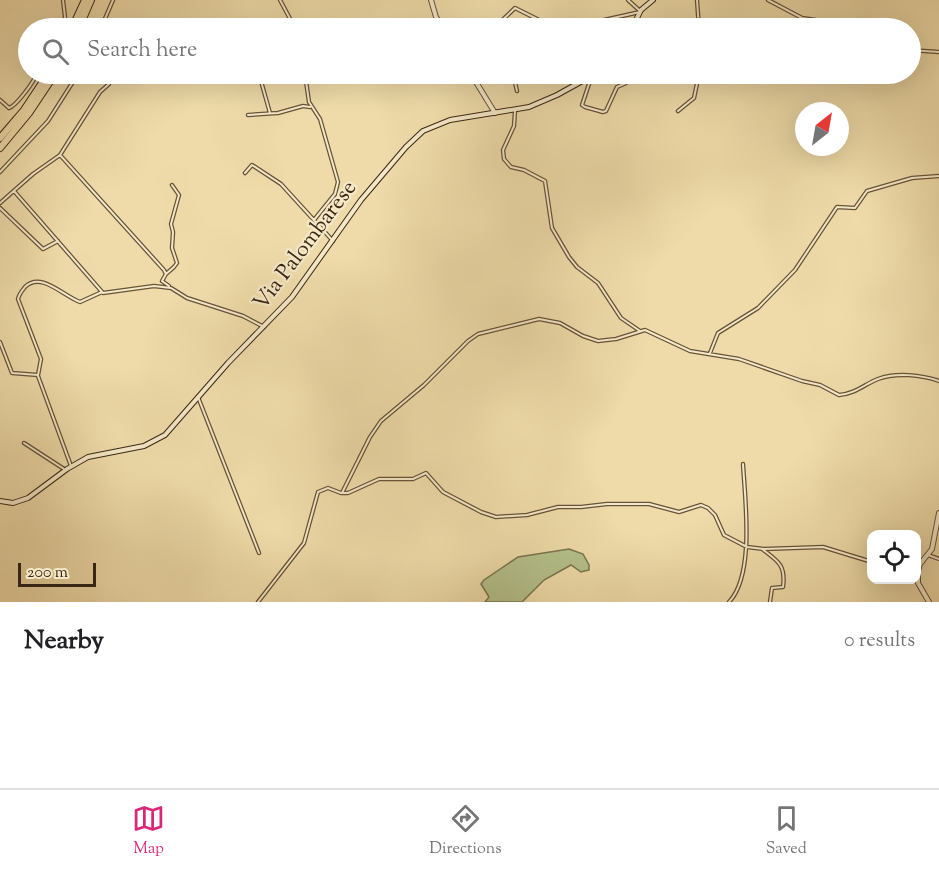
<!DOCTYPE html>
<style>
body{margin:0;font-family:"Sorts Mill Goudy",serif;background:#f6f6f6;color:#202124}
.controls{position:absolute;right:18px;bottom:18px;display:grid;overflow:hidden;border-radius:12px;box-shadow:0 6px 24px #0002}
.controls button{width:54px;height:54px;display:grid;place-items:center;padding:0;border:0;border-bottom:2px solid #e0e0e0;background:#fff;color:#202124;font:30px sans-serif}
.compass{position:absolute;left:795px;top:102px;width:54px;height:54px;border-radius:50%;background:#fff;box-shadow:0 6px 24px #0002;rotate:31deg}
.scale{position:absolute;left:18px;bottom:15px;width:78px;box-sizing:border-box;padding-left:6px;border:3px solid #3a2614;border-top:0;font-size:16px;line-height:21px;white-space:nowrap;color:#3a2614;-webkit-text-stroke:4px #f4e8c7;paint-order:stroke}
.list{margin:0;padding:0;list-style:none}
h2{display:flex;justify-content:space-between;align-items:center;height:78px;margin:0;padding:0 24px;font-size:26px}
h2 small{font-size:20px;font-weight:400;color:#757577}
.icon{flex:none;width:33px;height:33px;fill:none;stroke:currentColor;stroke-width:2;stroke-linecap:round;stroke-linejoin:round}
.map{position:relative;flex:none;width:939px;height:602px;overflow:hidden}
.search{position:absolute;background:#fff;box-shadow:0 6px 24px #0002;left:18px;right:18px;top:18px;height:66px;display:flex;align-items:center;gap:15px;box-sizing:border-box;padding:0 21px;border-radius:33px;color:#757577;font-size:22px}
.sheet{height:186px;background:#fff}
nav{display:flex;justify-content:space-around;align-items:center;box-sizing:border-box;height:84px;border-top:2px solid #e0e0e0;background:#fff;font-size:16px;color:#757577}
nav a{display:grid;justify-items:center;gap:3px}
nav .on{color:#db2777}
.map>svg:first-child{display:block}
.green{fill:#b4c18c;stroke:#777450;stroke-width:1.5}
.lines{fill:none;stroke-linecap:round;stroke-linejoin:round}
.minor-casing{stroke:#675339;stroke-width:4.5}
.tertiary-casing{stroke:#675339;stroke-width:6}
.secondary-casing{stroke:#3a2614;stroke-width:6}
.motorway-casing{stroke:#3a2614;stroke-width:8}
.minor{stroke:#f4e8c7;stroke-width:2}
.tertiary{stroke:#f4e8c7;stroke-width:4}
.secondary{stroke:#f4e8c7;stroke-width:4}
.motorway{stroke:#eedba9;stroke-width:6}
.labels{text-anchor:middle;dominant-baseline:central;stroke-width:4.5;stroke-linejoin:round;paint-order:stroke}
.street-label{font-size:22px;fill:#3a2614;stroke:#f4e8c7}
</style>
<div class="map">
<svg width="939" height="602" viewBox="0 0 939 602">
<rect width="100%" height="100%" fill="#eedba9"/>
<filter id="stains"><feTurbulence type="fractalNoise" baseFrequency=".00333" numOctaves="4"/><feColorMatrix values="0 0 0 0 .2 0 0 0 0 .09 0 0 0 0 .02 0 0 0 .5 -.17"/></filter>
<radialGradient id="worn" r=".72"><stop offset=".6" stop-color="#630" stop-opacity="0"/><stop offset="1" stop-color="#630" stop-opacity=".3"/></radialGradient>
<path class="green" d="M569 549 583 554 589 565V570L581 572 571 565 544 580 522 602H485L489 597 481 584 484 580 518 557Z"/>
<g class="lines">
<defs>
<path id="minor" d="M63 0 65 17 63 28
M280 0 295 28
M628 0 639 10
M697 0 699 28
M768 0 802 18 829 22 843 28
M101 28 113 0
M494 28 515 8 541 21 551 24 604 20 640 12
M910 50 939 52
M259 74 270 113
M305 74 309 102 320 119 338 182 335 194 314 220
M513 74 517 91
M592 75 582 105 585 107 603 112 606 111 617 87 626 83
M0 100 9 108C16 106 35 81 36 74
M515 111 514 126 503 150 504 159 511 167 524 170 545 181 552 228 569 257 577 267 598 283 621 318 640 331
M678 111 694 98 699 74
M248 115 278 113 303 106 310 107
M60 155 164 270 166 274 162 281 169 286
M0 172 48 121 78 74
M245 173 252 165 281 184 333 241
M14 191 103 293 154 286 171 288 187 298 243 316 264 327
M0 203 33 174 60 155 100 92 109 84
M0 208 43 249 58 241
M166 274 174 267 177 263 172 248 173 232 171 224 179 195 172 185
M0 342 12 373 38 375 41 359 18 299C19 294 21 292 25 287 41 271 63 296 80 302L102 292
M710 353 718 333 758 308 795 270 837 207 855 208 867 191 912 178 939 176
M38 376 71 466
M198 397 259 553
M24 443 64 469
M342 493 370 437 381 421 424 385 468 341 478 334 539 319 560 323 583 336 598 341 616 339 645 330 690 351 739 359 802 381 820 385 839 395C855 394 865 384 878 379 896 372 922 375 939 381
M762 549C778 561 786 565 783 587L772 588 770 602
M928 555 939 559
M258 602 304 543 318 492 328 488 341 493H348L379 479H413L426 473 443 492 481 512 496 517 527 515 558 507H581L607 504H649L679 512 701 505 708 508 715 515 724 535 747 547 764 549 823 547 872 562
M729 602C755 575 745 499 743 464"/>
<path id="tertiary" d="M431 0 436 17 443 28
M471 74 495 113
M929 602 918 583V571L920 564 932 549 939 513"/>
<path id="secondary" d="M632 28 641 10 653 0
M0 501 13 503 28 498 67 469 88 457 144 446 165 435 228 363 292 297 361 200 406 147 423 131 450 120 529 107 557 95 595 74"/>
<path id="motorway" d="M72 28 85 0
M79 28 91 0
M0 138 24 110 48 74
M0 148 29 113 55 74"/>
</defs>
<use href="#minor" class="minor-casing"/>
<use href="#tertiary" class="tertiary-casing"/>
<use href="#secondary" class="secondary-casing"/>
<use href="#motorway" class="motorway-casing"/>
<use href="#minor" class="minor"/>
<use href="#tertiary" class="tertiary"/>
<use href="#secondary" class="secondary"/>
<use href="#motorway" class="motorway"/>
</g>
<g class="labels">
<g class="street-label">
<text transform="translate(306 246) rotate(-53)">Via Palombarese</text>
</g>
</g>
<rect width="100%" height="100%" filter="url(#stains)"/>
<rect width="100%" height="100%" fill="url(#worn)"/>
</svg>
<div class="controls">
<button><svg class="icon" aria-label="locate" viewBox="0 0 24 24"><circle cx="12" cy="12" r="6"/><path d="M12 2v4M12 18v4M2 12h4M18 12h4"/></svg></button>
</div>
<svg class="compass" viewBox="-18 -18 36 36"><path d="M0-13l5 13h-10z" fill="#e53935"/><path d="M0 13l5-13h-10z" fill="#757577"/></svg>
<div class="scale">200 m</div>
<div class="search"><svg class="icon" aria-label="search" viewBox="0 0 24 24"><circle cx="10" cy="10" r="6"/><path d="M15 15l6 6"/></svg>Search here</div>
</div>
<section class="sheet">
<h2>Nearby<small>0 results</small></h2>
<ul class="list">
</ul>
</section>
<nav>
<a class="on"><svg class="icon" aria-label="map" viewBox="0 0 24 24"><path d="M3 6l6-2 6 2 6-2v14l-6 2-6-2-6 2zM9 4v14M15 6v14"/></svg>Map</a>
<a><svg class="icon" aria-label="directions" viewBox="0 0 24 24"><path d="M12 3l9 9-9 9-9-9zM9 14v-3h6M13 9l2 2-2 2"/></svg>Directions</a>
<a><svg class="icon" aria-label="saved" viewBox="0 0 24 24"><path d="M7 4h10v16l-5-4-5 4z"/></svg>Saved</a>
</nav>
